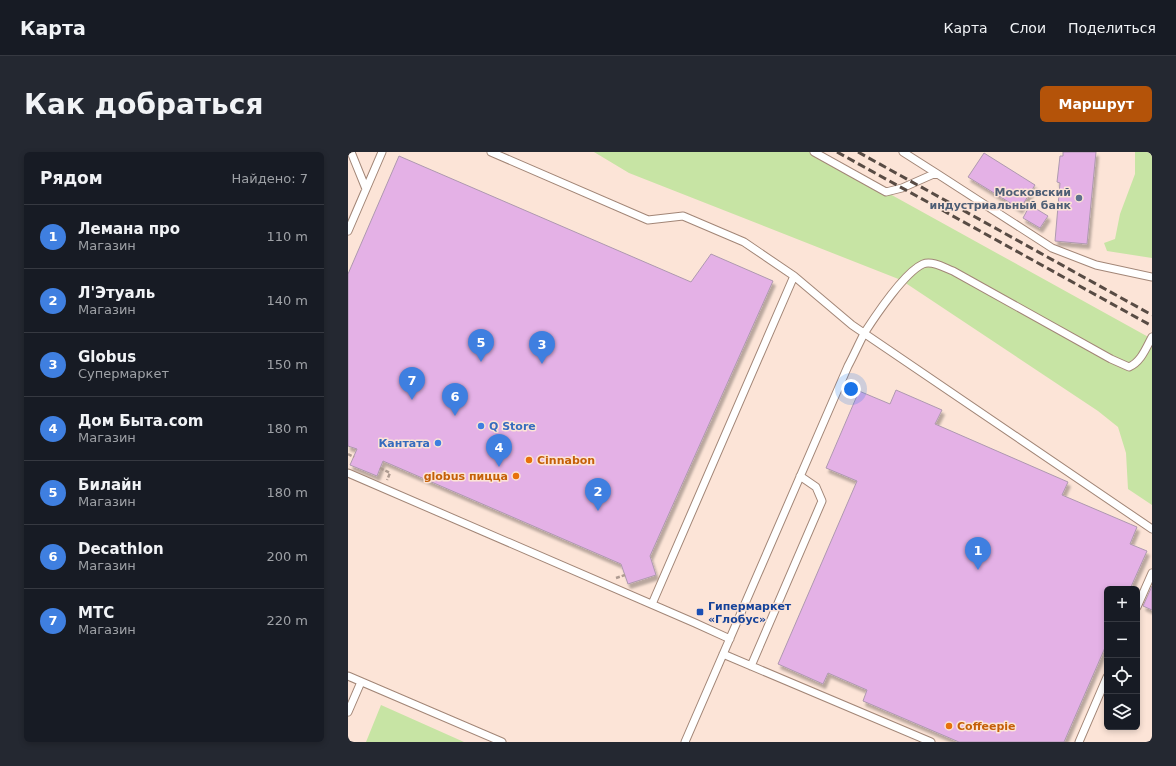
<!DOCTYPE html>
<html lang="ru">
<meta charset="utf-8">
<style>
body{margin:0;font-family:"DejaVu Sans",sans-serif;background:#242831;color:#f1f3f6}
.controls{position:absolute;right:12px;bottom:12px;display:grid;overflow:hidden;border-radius:6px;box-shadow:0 2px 6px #0003}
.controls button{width:36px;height:36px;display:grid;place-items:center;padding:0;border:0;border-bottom:1px solid #363941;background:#171b24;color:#f1f3f6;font:20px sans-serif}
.you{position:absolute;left:503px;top:237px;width:14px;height:14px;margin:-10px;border:3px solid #fff;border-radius:50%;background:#1a73e8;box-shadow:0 0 0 6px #1a73e833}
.badge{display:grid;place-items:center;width:26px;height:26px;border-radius:50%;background:#b45309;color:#fff;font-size:13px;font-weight:700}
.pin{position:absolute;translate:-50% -33px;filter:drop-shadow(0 1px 2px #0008)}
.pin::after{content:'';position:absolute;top:21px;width:14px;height:12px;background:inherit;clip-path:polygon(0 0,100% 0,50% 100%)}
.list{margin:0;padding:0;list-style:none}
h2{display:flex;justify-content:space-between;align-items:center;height:52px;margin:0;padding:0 16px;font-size:17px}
h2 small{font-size:13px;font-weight:400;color:#9ea1a6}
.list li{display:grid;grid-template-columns:26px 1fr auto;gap:12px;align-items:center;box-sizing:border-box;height:64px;padding:0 16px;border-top:1px solid #363941}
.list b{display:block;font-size:15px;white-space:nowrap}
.list p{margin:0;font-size:13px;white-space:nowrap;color:#9ea1a6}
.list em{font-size:13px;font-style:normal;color:#9ea1a6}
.icon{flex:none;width:22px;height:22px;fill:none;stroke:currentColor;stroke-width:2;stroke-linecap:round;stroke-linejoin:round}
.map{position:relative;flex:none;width:804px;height:590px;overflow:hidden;border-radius:6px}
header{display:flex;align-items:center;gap:24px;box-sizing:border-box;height:56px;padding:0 20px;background:#171b24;border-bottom:1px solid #363941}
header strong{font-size:19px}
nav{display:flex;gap:22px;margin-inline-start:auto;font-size:14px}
.intro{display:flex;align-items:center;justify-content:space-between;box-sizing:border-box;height:96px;padding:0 24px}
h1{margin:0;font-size:28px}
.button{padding:10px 18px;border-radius:6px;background:#b45309;color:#fff;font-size:14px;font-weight:700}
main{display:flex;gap:24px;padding:0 24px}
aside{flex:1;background:#171b24;border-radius:6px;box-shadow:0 2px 6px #0003}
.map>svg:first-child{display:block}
.green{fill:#c7e4a4}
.building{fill:#e4b1e6;stroke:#ae99af;filter:url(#shadow)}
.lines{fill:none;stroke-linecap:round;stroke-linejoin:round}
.lane-casing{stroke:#a28677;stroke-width:9}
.path{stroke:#ae9b91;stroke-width:2.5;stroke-dasharray:4 2;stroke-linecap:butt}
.lane{stroke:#fff;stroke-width:7}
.rail{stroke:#584b44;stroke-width:3;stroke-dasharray:8 4;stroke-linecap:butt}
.service-dot{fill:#5c6f8a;stroke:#fce4d7;stroke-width:1.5}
.shop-dot{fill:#3f7fe0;stroke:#fce4d7;stroke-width:1.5}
.food-dot{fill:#e8710a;stroke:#fce4d7;stroke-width:1.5}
.transit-dot{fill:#1a4fb4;stroke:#fce4d7;stroke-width:1.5}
.labels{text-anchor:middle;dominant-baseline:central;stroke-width:3;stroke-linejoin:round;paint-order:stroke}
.service-label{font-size:11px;font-weight:bold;fill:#4e5e75;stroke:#fce4d7;text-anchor:end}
.shop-label{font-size:11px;font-weight:bold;fill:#366cbe;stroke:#fce4d7;text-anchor:start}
.food-label{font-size:11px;font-weight:bold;fill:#c56008;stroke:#fce4d7;text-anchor:start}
.transit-label{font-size:11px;font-weight:bold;fill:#164399;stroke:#fce4d7;text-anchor:start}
</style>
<header>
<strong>Карта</strong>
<nav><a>Карта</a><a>Слои</a><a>Поделиться</a></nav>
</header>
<div class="intro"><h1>Как добраться</h1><a class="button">Маршрут</a></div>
<main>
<aside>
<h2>Рядом<small>Найдено: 7</small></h2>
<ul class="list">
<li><span class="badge" style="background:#3f7fe0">1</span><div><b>Лемана про</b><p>Магазин</p></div><em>110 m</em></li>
<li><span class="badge" style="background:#3f7fe0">2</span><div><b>Л'Этуаль</b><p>Магазин</p></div><em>140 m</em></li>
<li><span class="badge" style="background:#3f7fe0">3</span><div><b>Globus</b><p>Супермаркет</p></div><em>150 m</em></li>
<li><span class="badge" style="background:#3f7fe0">4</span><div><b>Дом Быта.com</b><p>Магазин</p></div><em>180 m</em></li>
<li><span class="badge" style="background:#3f7fe0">5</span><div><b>Билайн</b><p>Магазин</p></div><em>180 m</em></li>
<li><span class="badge" style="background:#3f7fe0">6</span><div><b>Deсathlon</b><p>Магазин</p></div><em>200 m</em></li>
<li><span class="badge" style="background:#3f7fe0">7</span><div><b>МТС</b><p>Магазин</p></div><em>220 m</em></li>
</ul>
</aside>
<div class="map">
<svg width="804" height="590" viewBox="0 0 804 590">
<defs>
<filter id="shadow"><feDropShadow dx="2.5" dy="4.5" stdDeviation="1" flood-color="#0004"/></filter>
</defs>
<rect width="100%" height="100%" fill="#fce4d7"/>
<path class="green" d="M246 0H466L804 187V353L780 337 778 301 770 275 750 259 553 128 281 21Z
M787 0H804V106L759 99 756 91 767 87 772 62 787 22Z
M33 553 116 590H18Z"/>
<path class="building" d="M715 0H748L739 92 707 89 712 31 709 30 712 4H715Z
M636 1 687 33 672 57 620 25Z
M51 4 343 130 363 102 425 129 302 404 308 423 280 432 273 412 35 309 29 324 2 313 9 297 0 294V122Z
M682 53 700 64 692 76 675 66Z
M548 238 594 258 587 272 720 330 714 343 789 375 782 392 799 399 782 437H759V491L716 590H611L515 549 519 538 480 521 475 532 430 512 509 329 478 316 511 239 542 252Z
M804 434V458L795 454Z"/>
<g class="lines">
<defs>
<path id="lane" d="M3 0 18 37
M143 0 300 68 335 64 396 90 446 124 504 173 804 377
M466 0 538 40 554 36 588 21 704 96 748 113 804 125
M555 0 588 21
M0 79 34 0
M0 321 347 471 382 487
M304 452 446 124
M789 455 804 421
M375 502 583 590
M403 514 474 349 468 335 452 324
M0 524 154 590
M0 560 13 530
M337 590 500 214C506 203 511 191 517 180 528 163 557 120 575 112 584 108 597 116 605 119L763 207 781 215C793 210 798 196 804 185
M731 590 759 525"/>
</defs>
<use href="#lane" class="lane-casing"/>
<path class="path" d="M0 302 6 305
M32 316 42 321 39 328
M268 426 277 423"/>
<use href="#lane" class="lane"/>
<path class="rail" d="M489 0 804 174
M510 0 804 163"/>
</g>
<circle class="service-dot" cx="731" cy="46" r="4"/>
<g class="shop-dot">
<circle cx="133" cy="274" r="4"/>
<circle cx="90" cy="291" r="4"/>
</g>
<g class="food-dot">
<circle cx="181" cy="308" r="4"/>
<circle cx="168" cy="324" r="4"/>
<circle cx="601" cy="574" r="4"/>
</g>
<rect class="transit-dot" x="348" y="456" width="8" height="8" rx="2"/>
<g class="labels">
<g class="service-label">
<text x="723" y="40">Московский<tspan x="723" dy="13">индустриальный банк</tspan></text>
</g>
<g class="shop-label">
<text x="141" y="274">Q Store</text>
<text x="82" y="291" text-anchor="end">Кантата</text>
</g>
<g class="food-label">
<text x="189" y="308">Cinnabon</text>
<text x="160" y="324" text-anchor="end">globus пицца</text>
<text x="609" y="574">Coffeepie</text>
</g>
<g class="transit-label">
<text x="360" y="454">Гипермаркет<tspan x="360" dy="13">«Глобус»</tspan></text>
</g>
</g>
</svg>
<div class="controls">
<button>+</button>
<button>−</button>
<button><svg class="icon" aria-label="locate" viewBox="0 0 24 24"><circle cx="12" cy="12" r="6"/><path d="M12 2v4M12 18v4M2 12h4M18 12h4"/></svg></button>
<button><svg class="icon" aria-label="layers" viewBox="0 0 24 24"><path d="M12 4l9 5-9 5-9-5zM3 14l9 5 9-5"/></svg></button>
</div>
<div class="you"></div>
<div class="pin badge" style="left:630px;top:418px;background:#3f7fe0">1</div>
<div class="pin badge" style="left:250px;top:359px;background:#3f7fe0">2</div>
<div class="pin badge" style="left:194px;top:212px;background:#3f7fe0">3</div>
<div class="pin badge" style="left:151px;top:315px;background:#3f7fe0">4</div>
<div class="pin badge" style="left:133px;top:210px;background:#3f7fe0">5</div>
<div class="pin badge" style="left:107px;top:264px;background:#3f7fe0">6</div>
<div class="pin badge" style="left:64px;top:248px;background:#3f7fe0">7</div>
</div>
</main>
